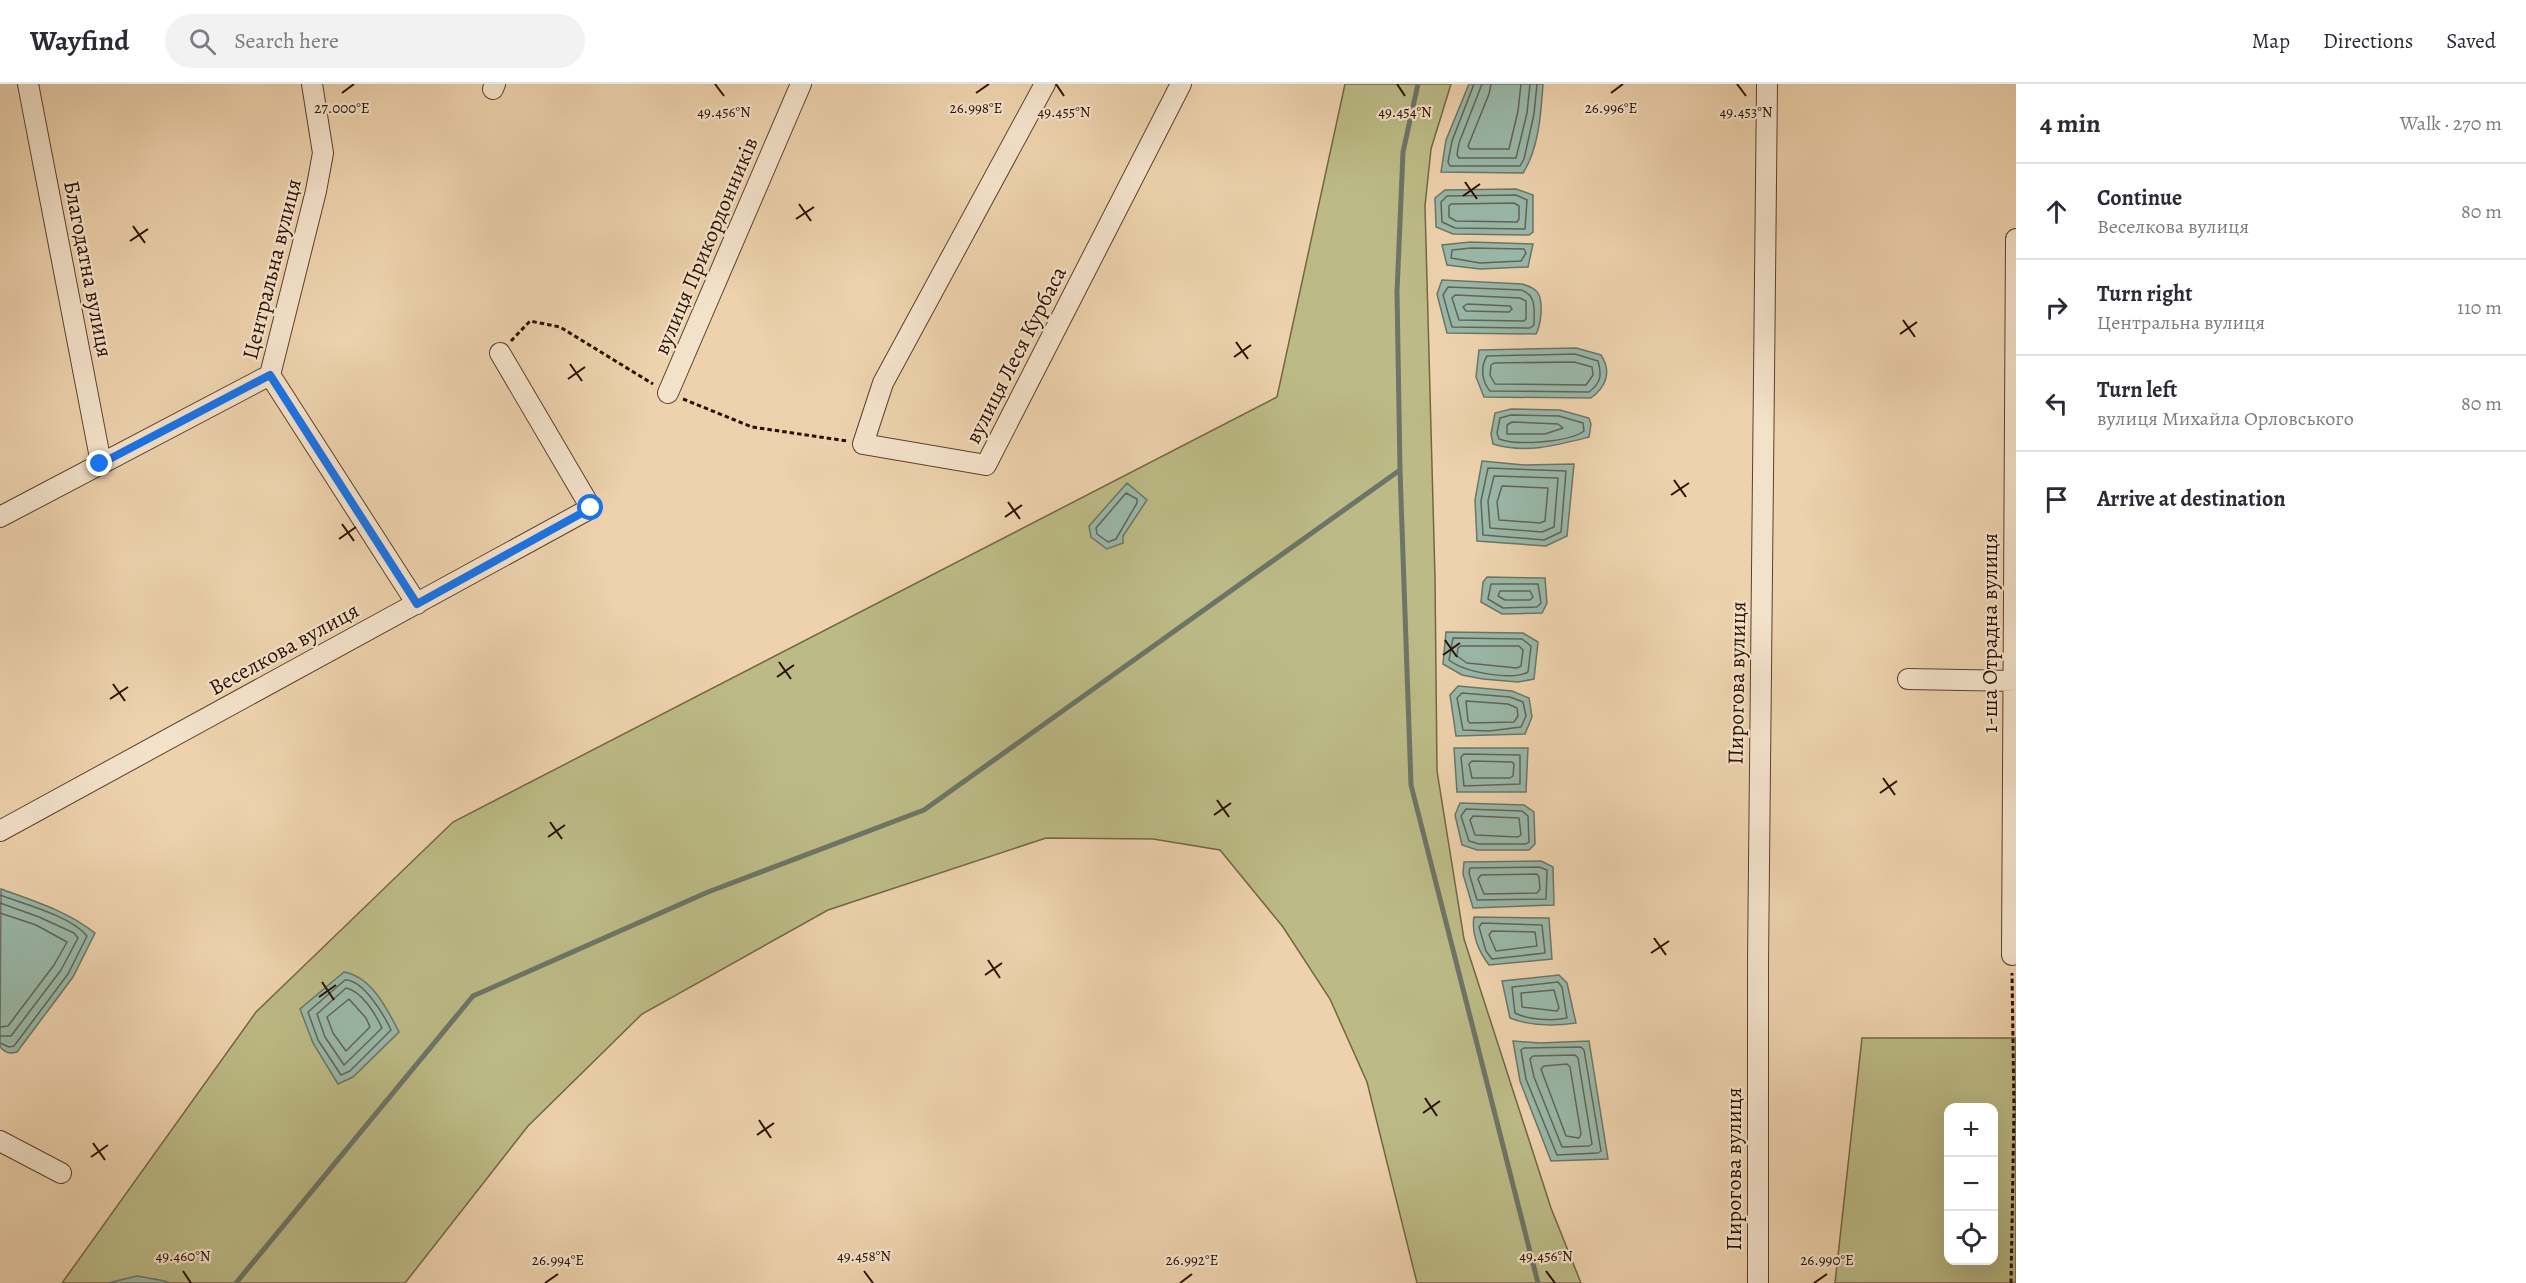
<!DOCTYPE html>
<meta charset="utf-8">
<style>
body{margin:0;font-family:Alegreya,serif;background:#f2f2f3;color:#2b2b33}
.controls{position:absolute;right:18px;bottom:18px;display:grid;overflow:hidden;border-radius:12px;box-shadow:0 6px 24px #0002}
.controls button{width:54px;height:54px;display:grid;place-items:center;padding:0;border:0;border-bottom:2px solid #e1e1e2;background:#fff;color:#2b2b33;font:30px sans-serif}
.stop{position:absolute;width:18px;height:18px;margin:-14px;border:4px solid #1a73e8;border-radius:50%;background:#fff}
.stop.end{background:#1a73e8;border-color:#fff;box-shadow:0 2px 6px #0008}
.list{margin:0;padding:0;list-style:none}
h2{display:flex;justify-content:space-between;align-items:center;height:78px;margin:0;padding:0 24px;font-size:26px}
h2 small{font-size:20px;font-weight:400;color:#7c7c81}
.list li{display:grid;grid-template-columns:39px 1fr auto;gap:18px;align-items:center;box-sizing:border-box;height:96px;padding:0 24px;border-top:2px solid #e1e1e2}
.list b{display:block;font-size:22px;white-space:nowrap}
.list p{margin:0;font-size:20px;white-space:nowrap;color:#7c7c81}
.list em{font-size:20px;font-style:normal;color:#7c7c81}
.icon{flex:none;width:33px;height:33px;fill:none;stroke:currentColor;stroke-width:2;stroke-linecap:round;stroke-linejoin:round}
.map{position:relative;flex:none;width:2016px;height:1199px;overflow:hidden}
header{display:flex;align-items:center;gap:36px;box-sizing:border-box;height:84px;padding:0 30px;background:#fff;border-bottom:2px solid #e1e1e2}
header strong{font-size:28px}
nav{display:flex;gap:33px;margin-inline-start:auto;font-size:21px}
.search{width:420px;height:54px;background:#f2f2f3;display:flex;align-items:center;gap:15px;box-sizing:border-box;padding:0 21px;border-radius:33px;color:#7c7c81;font-size:22px}
main{display:flex}
aside{flex:1;background:#fff}
.map>svg:first-child{display:block}
.grass{fill:#bcbb87;stroke:#746644;stroke-width:1.5;fill-rule:evenodd}
.water{fill:#99b8a9;stroke:#6d7566;stroke-width:1.5}
.lines{fill:none;stroke-linecap:round;stroke-linejoin:round}
.shore{stroke:#626455;stroke-width:1.5}
.stream{stroke:#6d7566;stroke-width:5}
.street-casing{stroke:#5c412c;stroke-width:22}
.path{stroke:#2b1101;stroke-width:3;stroke-dasharray:4.5 3;stroke-linecap:butt}
.street{stroke:#f3e2ca;stroke-width:20}
.route{stroke:#1a73e8;stroke-width:8}
.ticks{fill:none;stroke:#2b1101;stroke-width:2}
.labels{text-anchor:middle;dominant-baseline:central;stroke-width:4.5;stroke-linejoin:round;paint-order:stroke}
.street-label{font-size:22px;fill:#2b1101;stroke:#f3e2ca}
.ticks-label{font-size:15px;text-anchor:middle;fill:#2b1101;stroke:#f3e2ca;stroke-width:4.5;stroke-linejoin:round;paint-order:stroke}
</style>
<header>
<strong>Wayfind</strong>
<div class="search"><svg class="icon" aria-label="search" viewBox="0 0 24 24"><circle cx="10" cy="10" r="6"/><path d="M15 15l6 6"/></svg>Search here</div>
<nav><a>Map</a><a>Directions</a><a>Saved</a></nav>
</header>
<main>
<div class="map">
<svg width="2016" height="1199" viewBox="0 0 2016 1199">
<rect width="100%" height="100%" fill="#edd2ad"/>
<filter id="stains"><feTurbulence type="fractalNoise" baseFrequency=".00333" numOctaves="4"/><feColorMatrix values="0 0 0 0 .2 0 0 0 0 .09 0 0 0 0 .02 0 0 0 .5 -.17"/></filter>
<radialGradient id="worn" r=".72"><stop offset=".6" stop-color="#630" stop-opacity="0"/><stop offset="1" stop-color="#630" stop-opacity=".3"/></radialGradient>
<path class="grass" d="M1345 0H1451L1431 65 1425 122 1435 494 1437 687 1464 855 1551 1124 1581 1199H1417L1367 998 1330 915 1283 843 1220 766 1153 755 1046 754 828 826 642 930 528 1042 405 1199H62L256 928 453 738 1277 313Z
M1862 954H2016V1199H1835ZM1948 1024H1994V1176H1948Z"/>
<path class="water" d="M1469 0H1543C1541 29 1539 64 1523 89L1441 88 1446 56Z
M1516 105 1533 111V148L1529 151 1453 150 1436 143 1435 114 1445 106Z
M1470 158 1533 160 1528 183 1480 185 1447 181 1442 161Z
M1442 196 1522 200C1528 202 1536 204 1539 211 1543 221 1541 241 1536 250L1447 249 1437 210Z
M1576 264 1601 271C1612 288 1606 303 1591 314L1484 313 1476 293 1479 266Z
M1511 325 1560 326 1589 334 1591 340 1589 353C1558 361 1525 370 1493 360L1491 350 1495 329Z
M1482 377 1524 381 1574 380 1567 452 1546 462 1477 457 1475 416Z
M1127 399 1147 416 1123 452V459L1107 465 1091 453 1089 442Z
M1487 493 1545 494 1547 519 1542 529 1502 530 1481 518 1483 498Z
M1446 548 1523 549 1538 558 1534 595 1518 598 1483 595 1462 591 1443 580Z
M1458 602 1512 607 1529 614 1532 633 1525 650 1456 652 1450 611Z
M1454 664H1528L1526 708H1457Z
M1460 719 1524 721 1534 728 1535 760 1529 766H1477L1462 761 1455 731Z
M1541 777 1553 783 1554 821 1473 824 1463 790 1464 778Z
M1 805C34 817 67 827 95 849L73 893 17 968C9 970 6 969 0 963Z
M1474 833 1549 834 1552 875 1489 881C1479 868 1471 850 1474 833Z
M344 888C372 893 387 925 399 948L353 993 338 1000 313 959 300 925Z
M1559 891 1567 899 1576 939C1555 942 1530 942 1510 934L1502 897Z
M1513 957 1540 959 1589 957 1608 1075 1551 1077 1520 997Z
M137 1192 165 1197 169 1199H108Z"/>
<g class="lines">
<path class="shore" d="M1474 0 1452 57 1448 78 1450 82H1520L1524 75 1534 30 1537 0
M1482 0 1459 59 1457 71 1459 74H1516L1527 29 1530 0
M1491 0 1489 10 1468 62 1470 65H1509L1518 27 1521 0
M1516 111 1527 116 1525 145 1455 144 1442 138 1441 118 1447 112Z
M1514 119 1519 122V135L1517 138 1456 137 1449 133V122L1451 120Z
M1471 164 1524 165 1526 169 1521 177 1480 179 1451 174 1452 166Z
M1448 203 1521 206C1537 211 1534 226 1534 241L1530 244 1452 243 1443 211Z
M1455 211 1520 214 1526 217V235L1524 237 1459 236 1452 214Z
M1467 220 1510 222 1512 225 1509 228 1466 227 1463 223Z
M1575 270 1598 277C1602 291 1601 299 1589 308L1490 307C1482 298 1480 283 1487 272Z
M1574 278 1592 283 1593 291 1586 301 1495 300 1490 291 1491 281 1494 279Z
M1511 331 1559 332 1583 339 1584 347C1569 358 1517 362 1499 355L1497 349 1500 334Z
M1512 338 1558 340 1563 344 1545 350H1507V341Z
M1488 384 1566 387 1561 448 1544 456 1483 451 1481 417Z
M1494 392 1558 394 1554 443 1542 448 1490 444 1488 417Z
M1502 402 1548 404 1545 437 1540 439 1499 436 1497 418Z
M1126 409 1137 415V419L1116 455 1108 458 1097 450 1096 444Z
M1491 500H1538L1541 519 1537 523 1503 524 1488 515Z
M1500 507H1530L1533 513 1530 516H1505L1498 512Z
M1453 554 1522 555 1531 562 1528 588C1511 597 1464 588 1449 576Z
M1461 562H1519L1523 566 1521 582 1517 584 1467 579 1457 572 1458 564Z
M1462 609 1510 613 1523 618 1526 632 1521 643 1489 647 1463 646 1457 614Z
M1466 617 1508 620 1517 624 1518 632 1514 638 1470 639 1468 637Z
M1464 670 1520 671V700L1464 702 1461 673Z
M1472 677 1512 678 1514 680 1513 692 1510 694H1472L1469 680Z
M1466 725 1522 727 1528 732 1529 758 1526 760H1479L1469 757 1461 732Z
M1473 732 1519 734 1521 751 1518 753 1475 751 1470 736Z
M1539 783 1547 786 1546 815 1477 816 1469 789 1470 784Z
M1537 790 1539 793 1540 805 1537 809 1484 810 1478 795 1481 791Z
M0 811C24 820 71 832 87 852L68 890 14 962 9 963 0 959
M0 819 39 833 74 849 78 854 61 886 11 952H0
M0 829 36 841 67 858 54 881 8 942 0 943
M1482 839 1542 841 1545 869 1492 875 1486 867 1479 843Z
M1492 847 1535 848 1537 862 1496 867 1489 851Z
M345 896C363 895 384 931 391 946L350 987 341 991 318 956 308 928Z
M1558 898 1562 903 1567 934C1553 937 1528 936 1515 929L1512 903Z
M346 904C362 907 376 931 382 944L344 981 325 953 317 930Z
M1554 906 1559 924 1557 927 1522 923 1521 909Z
M349 915 366 934 370 943 346 967 333 949 327 933Z
M1581 963 1584 966 1601 1067 1598 1069 1557 1071 1526 995 1521 966 1524 964Z
M1575 971 1578 974 1592 1060 1589 1062 1562 1063 1534 993 1530 975 1533 972Z
M1567 980 1570 983 1581 1050 1579 1054 1566 1052 1541 985 1544 982Z"/>
<path class="stream" d="M1418 0 1403 68 1397 208 1400 386 1411 701 1538 1199
M236 1199 473 912 708 808 924 726 1400 386"/>
<defs>
<path id="street" d="M28 0 101 379
M312 0 323 69 316 107 270 291 417 520
M1045 0 883 299 863 360 986 381 1181 0
M493 5 495 0
M668 309 801 0
M0 433 270 291
M1908 595 2016 597
M0 747 591 424 500 269
M2012 871 2016 155
M0 1057 61 1089
M1758 1199V878L1767 0"/>
</defs>
<use href="#street" class="street-casing"/>
<path class="path" d="M511 257 530 237 560 243 653 300
M683 315 752 343 847 357
M2011 1199 2014 1026 2012 889"/>
<use href="#street" class="street"/>
</g>
<g class="lines">
<path class="route" d="M100 380 270 291 417 520 591 424"/>
</g>
<path class="ticks" d="M715 0 724 12M1056 0 1064 12M1397 0 1405 12M1737 0 1746 12M342 9 354 0M976 9 989 0M1611 9 1623 0M1465 98 1477 115M1463 112 1480 100M799 120 811 137M796 135 814 123M133 142 145 159M130 157 148 145M1903 236 1915 253M1900 250 1917 238M1236 258 1248 275M1234 273 1251 261M570 280 582 297M568 295 585 283M1674 396 1686 413M1671 411 1689 399M1008 418 1020 435M1005 433 1022 421M342 440 354 457M339 455 356 443M1445 556 1457 573M1443 571 1460 559M779 578 791 595M777 593 794 581M113 600 125 617M110 615 128 603M1883 694 1895 711M1880 709 1897 697M1217 716 1229 733M1214 731 1231 719M550 738 562 755M548 753 565 741M1654 854 1666 871M1651 869 1669 857M988 876 1000 894M985 891 1002 879M322 898 334 916M319 913 336 901M1425 1014 1437 1032M1423 1029 1440 1017M759 1036 771 1054M757 1051 774 1039M93 1059 105 1076M91 1073 108 1061M183 1187 191 1199M864 1187 873 1199M1546 1187 1555 1199M545 1199 558 1190M1180 1199 1192 1190M1814 1199 1827 1190"/>
<g class="labels">
<g class="street-label">
<text transform="translate(706 162) rotate(-67)">вулиця Прикордонників</text>
<text transform="translate(88 185) rotate(79)">Благодатна вулиця</text>
<text transform="translate(272 185) rotate(-76)">Центральна вулиця</text>
<text transform="translate(1016 271) rotate(-63)">вулиця Леся Курбаса</text>
<text transform="translate(1990 549) rotate(-90)">1-ша Отрадна вулиця</text>
<text transform="translate(284 565) rotate(-29)">Веселкова вулиця</text>
<text transform="translate(1737 599) rotate(-89)">Пирогова вулиця</text>
<text transform="translate(1734 1085) rotate(-90)">Пирогова вулиця</text>
</g>
</g>
<g class="ticks-label">
<text x="342" y="29">27.000°E</text>
<text x="976" y="29">26.998°E</text>
<text x="1611" y="29">26.996°E</text>
<text x="724" y="33">49.456°N</text>
<text x="1064" y="33">49.455°N</text>
<text x="1405" y="33">49.454°N</text>
<text x="1746" y="33">49.453°N</text>
<text x="183" y="1177">49.460°N</text>
<text x="864" y="1177">49.458°N</text>
<text x="1546" y="1177">49.456°N</text>
<text x="558" y="1181">26.994°E</text>
<text x="1192" y="1181">26.992°E</text>
<text x="1827" y="1181">26.990°E</text>
</g>
<rect width="100%" height="100%" filter="url(#stains)"/>
<rect width="100%" height="100%" fill="url(#worn)"/>
</svg>
<div class="controls">
<button>+</button>
<button>−</button>
<button><svg class="icon" aria-label="locate" viewBox="0 0 24 24"><circle cx="12" cy="12" r="6"/><path d="M12 2v4M12 18v4M2 12h4M18 12h4"/></svg></button>
</div>
<div class="stop" style="left:591px;top:424px"></div>
<div class="stop end" style="left:100px;top:380px"></div>
</div>
<aside>
<h2>4 min<small>Walk · 270 m</small></h2>
<ul class="list">
<li><svg class="icon" aria-label="ahead" viewBox="0 0 24 24"><path d="M12 20V5M6 11l6-6 6 6"/></svg><div><b>Continue</b><p>Веселкова вулиця</p></div><em>80 m</em></li>
<li><svg class="icon" aria-label="right" viewBox="0 0 24 24"><path d="M7 20v-9h11M14 6l5 5-5 5"/></svg><div><b>Turn right</b><p>Центральна вулиця</p></div><em>110 m</em></li>
<li><svg class="icon" aria-label="left" viewBox="0 0 24 24"><path d="M17 20v-9H6M10 6l-5 5 5 5"/></svg><div><b>Turn left</b><p>вулиця Михайла Орловського</p></div><em>80 m</em></li>
<li><svg class="icon" aria-label="arrive" viewBox="0 0 24 24"><path d="M6 21V4h12l-3 4 3 4H6"/></svg><div><b>Arrive at destination</b></div></li>
</ul>
</aside>
</main>
